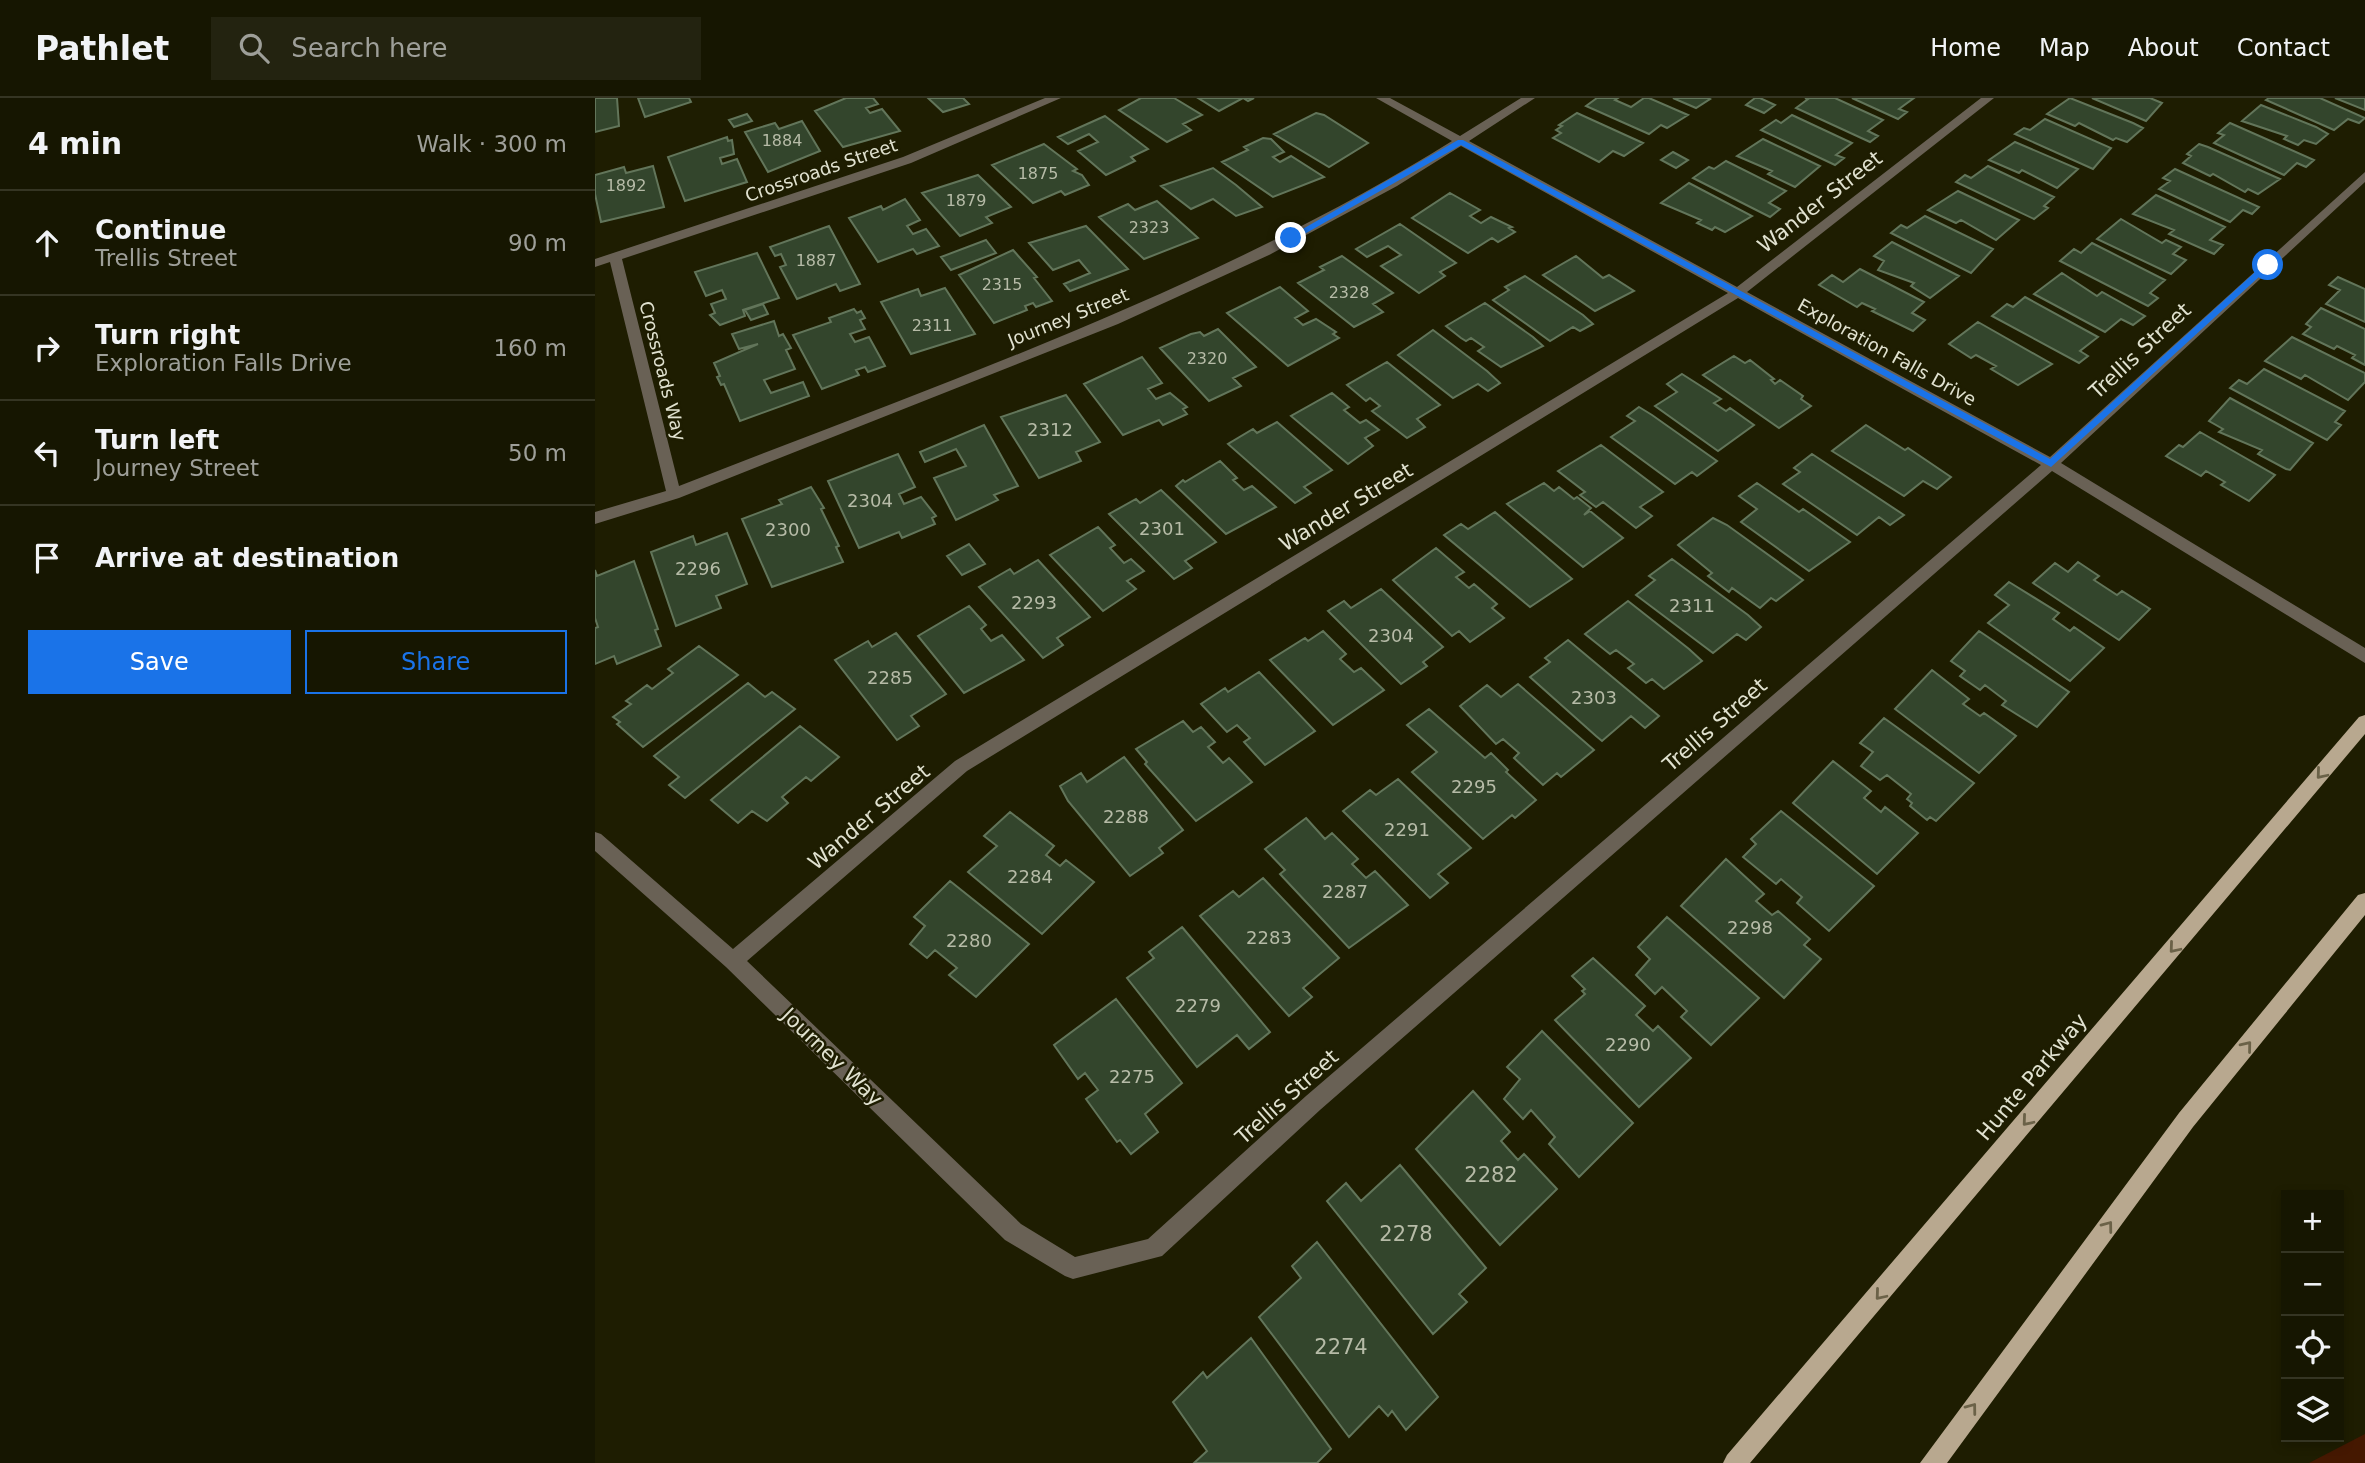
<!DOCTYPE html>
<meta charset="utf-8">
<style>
body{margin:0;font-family:"DejaVu Sans",sans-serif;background:#232310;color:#f1f3f6}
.controls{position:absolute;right:21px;bottom:21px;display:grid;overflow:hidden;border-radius:0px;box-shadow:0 4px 10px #0003}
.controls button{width:63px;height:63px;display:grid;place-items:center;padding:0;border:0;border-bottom:2px solid #353523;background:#161601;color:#f1f3f6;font:35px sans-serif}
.stop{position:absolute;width:21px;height:21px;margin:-16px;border:5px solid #1a73e8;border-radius:50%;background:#fff}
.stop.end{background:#1a73e8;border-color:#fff;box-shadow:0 2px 7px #0008}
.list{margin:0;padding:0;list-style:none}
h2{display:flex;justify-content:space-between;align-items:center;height:91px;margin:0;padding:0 28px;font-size:30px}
h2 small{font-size:23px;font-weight:400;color:#9e9f99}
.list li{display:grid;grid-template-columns:46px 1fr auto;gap:21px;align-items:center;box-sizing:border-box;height:105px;padding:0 28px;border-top:2px solid #353523}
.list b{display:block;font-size:26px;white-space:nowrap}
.list p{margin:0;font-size:23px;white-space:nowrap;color:#9e9f99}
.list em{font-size:23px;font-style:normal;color:#9e9f99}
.actions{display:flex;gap:14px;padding:21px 28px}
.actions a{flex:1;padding:16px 0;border:2px solid #1a73e8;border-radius:0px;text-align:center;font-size:24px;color:#1a73e8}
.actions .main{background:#1a73e8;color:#fff}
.icon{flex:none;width:38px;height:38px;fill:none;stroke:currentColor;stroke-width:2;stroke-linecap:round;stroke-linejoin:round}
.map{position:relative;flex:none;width:1770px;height:1365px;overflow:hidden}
header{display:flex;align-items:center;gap:42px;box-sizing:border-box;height:98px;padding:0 35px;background:#161601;border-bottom:2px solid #353523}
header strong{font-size:33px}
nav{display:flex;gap:38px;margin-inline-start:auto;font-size:24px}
.search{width:490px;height:63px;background:#232310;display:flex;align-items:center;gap:18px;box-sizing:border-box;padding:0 24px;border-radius:0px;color:#9e9f99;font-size:26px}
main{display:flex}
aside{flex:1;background:#161601}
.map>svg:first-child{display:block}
.green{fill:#451800}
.building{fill:#33452c;stroke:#62755a;stroke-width:2}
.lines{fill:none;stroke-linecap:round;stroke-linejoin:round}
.minor{fill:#696155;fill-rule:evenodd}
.major{fill:#b8a88f;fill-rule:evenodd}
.oneway{stroke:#6b6248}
.route{fill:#1a73e8}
.labels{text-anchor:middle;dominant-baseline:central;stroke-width:5;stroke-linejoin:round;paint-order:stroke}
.far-number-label{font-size:16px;fill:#b6bba7}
.far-street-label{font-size:18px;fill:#e1e2d0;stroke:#1e1d01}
.number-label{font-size:18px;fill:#b6bba7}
.street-label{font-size:21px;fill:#e1e2d0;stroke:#1e1d01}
.near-number-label{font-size:21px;fill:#b6bba7}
</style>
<header>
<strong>Pathlet</strong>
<div class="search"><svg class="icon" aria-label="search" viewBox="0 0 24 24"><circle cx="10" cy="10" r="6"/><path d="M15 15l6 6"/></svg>Search here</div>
<nav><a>Home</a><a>Map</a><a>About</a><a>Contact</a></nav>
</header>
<main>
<aside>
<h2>4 min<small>Walk · 300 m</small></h2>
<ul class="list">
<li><svg class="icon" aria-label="ahead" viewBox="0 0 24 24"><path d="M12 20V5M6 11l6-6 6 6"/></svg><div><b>Continue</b><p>Trellis Street</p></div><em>90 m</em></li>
<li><svg class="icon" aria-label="right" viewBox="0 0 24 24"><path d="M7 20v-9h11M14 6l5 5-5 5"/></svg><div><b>Turn right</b><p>Exploration Falls Drive</p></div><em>160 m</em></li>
<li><svg class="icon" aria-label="left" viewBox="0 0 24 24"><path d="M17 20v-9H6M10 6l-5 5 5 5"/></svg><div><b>Turn left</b><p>Journey Street</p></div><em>50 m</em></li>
<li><svg class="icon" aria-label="arrive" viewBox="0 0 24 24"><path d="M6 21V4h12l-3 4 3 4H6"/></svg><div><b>Arrive at destination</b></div></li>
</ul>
<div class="actions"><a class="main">Save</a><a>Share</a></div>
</aside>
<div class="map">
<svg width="1770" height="1365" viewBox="0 0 1770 1365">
<rect width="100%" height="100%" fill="#1e1d01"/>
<path class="green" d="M1770 1336V1365H1714Z"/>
<path class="building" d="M0 0H22L24 28 0 34Z
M43 0H94L96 4 50 19Z
M251 0H278L283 6 271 10 275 15 287 11 305 33 248 49 220 13Z
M333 0H368L374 6 348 14Z
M546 0H579L607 17 588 26 596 32 572 44 524 12Z
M603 0H659L653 3 648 0 624 13Z
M1002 0H1023L1020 2 1036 9 1049 0H1054L1093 17 1072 30 1066 27 1054 36 991 8Z
M1078 0H1113L1115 1 1101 10Z
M1160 0H1165L1180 7 1169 15 1151 7Z
M1210 0H1240L1288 22 1273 33 1283 38 1275 44 1201 10 1213 1Z
M1257 0H1319L1304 11 1312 14 1303 21Z
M1475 0 1538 25 1548 30 1532 44 1521 40 1518 42 1484 25 1480 28 1452 16Z
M1497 0H1555L1567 5 1551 23Z
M1674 0H1725L1770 20 1764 25 1753 21 1739 32 1671 2Z
M1740 0H1770V12Z
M1666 7 1721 29 1733 36 1721 46 1709 42 1703 47 1689 41 1692 38 1647 23Z
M721 15 729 17 773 45 734 69 679 36Z
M982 15 1048 45 1029 58 1018 53 1004 64 958 40 966 35 961 32 967 28 964 27Z
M152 16 157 23 139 29 134 22Z
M1197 17 1257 45 1241 57 1249 60 1240 67 1166 32 1181 22 1186 25Z
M510 18 553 51 536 59 540 63 511 77 483 53 503 44 494 36 473 46 463 39Z
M1450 21 1516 50 1498 71 1420 36 1429 30 1435 32Z
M207 23 225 53 173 74 150 34 180 25 184 31Z
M1635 25 1719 62 1711 69 1702 65 1689 77 1619 45 1629 37 1623 35Z
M132 39 133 43 137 42 139 56 125 60 127 66 142 61 152 84 90 103 73 59Z
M668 40 676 41 689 54 678 59 685 64 696 58 729 79 678 99 627 64 653 52 649 49Z
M1168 41 1225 68 1200 89 1173 76 1177 73 1142 58Z
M1420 44 1483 71 1462 90 1427 72 1424 75 1394 62Z
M449 46 482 71 478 73 487 77 494 87 470 97 466 93 438 105 397 67Z
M1604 46 1613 49 1685 81 1663 96 1653 91 1650 94 1618 76 1615 78 1588 65 1596 58 1592 56Z
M1078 54 1093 62 1081 70 1066 62Z
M1131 63 1191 93 1174 105 1185 111 1175 119 1098 80 1114 69 1119 71Z
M58 68 69 109 6 124 0 96V77L29 69 31 75Z
M1393 68 1459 99 1449 108 1453 110 1439 121 1361 84 1370 77 1376 80Z
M618 70 641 87 667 109 641 118 618 101 596 111 566 88Z
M1580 71 1664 109 1657 116 1648 112 1635 124 1564 91 1575 83 1568 80Z
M383 77 416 109 391 119 397 125 365 138 327 95Z
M1094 85 1157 118 1130 134 1120 129 1117 132 1102 125 1106 122 1066 105Z
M1363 93 1424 122 1401 142 1366 122 1361 125 1333 112Z
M855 95 885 112 875 118 886 125 896 119 917 129 914 130 920 134 903 144 897 140 873 155 817 120Z
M1561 97 1630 129 1615 142 1628 147 1619 156 1574 136 1579 132 1538 116Z
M310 101 325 122 312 128 318 136 331 131 344 148 322 156 318 151 283 164 254 120 286 108 288 112Z
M562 103 603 140 549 161 504 119 533 106 540 112Z
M1330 118 1398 151 1376 175 1296 135 1306 127 1312 130Z
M1526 121 1567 145 1571 142 1586 149 1578 156 1591 162 1576 176 1502 141Z
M805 126 861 165 845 174 850 178 824 195 786 168 806 157 793 148 772 159 761 151Z
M234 128 265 186 245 193 241 186 202 201 185 169 191 167 186 156 180 158 175 149Z
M491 128 533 171 475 193 469 186 495 175 484 162 458 172 434 145Z
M391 142 401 155 356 172 346 159Z
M1297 144 1364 178 1335 200 1316 188 1319 185 1283 172 1289 163 1279 158Z
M1497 145 1570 182 1555 195 1563 200 1553 208 1465 163 1479 151 1486 155Z
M418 152 442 179 439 180 457 203 441 209 438 205 430 208 432 212 399 225 364 177Z
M162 155 184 200 148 212 150 218 125 227 115 217 120 215 116 206 131 201 127 192 111 198 100 174Z
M747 158 798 195 778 206 788 214 759 229 703 185 729 172 725 169Z
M981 158 1008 180 1014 177 1039 193 1000 213 948 177Z
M1265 171 1329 204 1317 215 1330 222 1318 233 1277 213 1280 211 1267 205 1262 209 1224 187 1237 177 1248 184Z
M1467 175 1502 198 1507 194 1550 218 1538 227 1526 221 1510 234 1439 196Z
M930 178 988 217 998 226 985 233 978 229 955 243 898 202 914 192 910 189Z
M1743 179 1770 191V224L1731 206 1745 192 1734 187Z
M685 189 713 213 700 220 708 227 721 221 741 234 738 236 744 240 693 268 632 215Z
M350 190 380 236 316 256 286 204 323 191 326 198Z
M1430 199 1503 239 1485 253 1493 258 1484 265 1397 218 1412 206 1418 209Z
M890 205 938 239 948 248 906 269 883 253 889 249 876 240 871 243 866 240 851 228Z
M168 206 173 216 156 222 150 212Z
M1726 210 1770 231V267L1757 260 1760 257 1742 248 1739 251 1708 236 1716 229 1711 226Z
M259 211 262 215 266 213 270 220 265 222 270 231 255 236 260 244 274 239 290 268 273 274 270 269 261 272 264 277 227 291 198 237 236 224 234 220Z
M179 223 184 238 188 236 196 250 191 252 200 271 169 282 176 295 208 284 214 298 145 323 129 286 126 287 122 279 125 278 119 265 163 246 144 251 137 236Z
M1383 224 1457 266 1423 287 1396 271 1401 268 1381 257 1376 260 1354 246Z
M623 231 661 269 638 280 646 288 614 303 565 250 596 236 605 234 609 238Z
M838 232 892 273 905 285 893 293 883 286 858 300 803 257Z
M1697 239 1770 275V284L1753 302 1710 277 1706 281 1670 263Z
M1139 258 1150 265 1155 262 1179 281 1176 282 1180 286 1185 282 1208 298 1206 301 1216 308 1184 330 1108 277Z
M547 259 567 285 553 291 561 301 575 295 592 309 588 311 592 316 568 327 564 322 528 337 489 286Z
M792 264 845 307 822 321 830 329 812 340 777 313 785 308 775 300 771 303 752 287Z
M1669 271 1750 313 1740 324 1746 327 1732 342 1635 290 1644 282 1652 286Z
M1087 276 1126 301 1119 305 1131 313 1135 310 1159 327 1123 353 1060 308 1082 294 1072 286Z
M737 295 754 309 749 312 765 325 771 322 784 332 770 340 778 348 753 366 696 318Z
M471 297 505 344 481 354 486 363 444 380 406 319Z
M1635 300 1718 345 1695 372 1691 371 1663 356 1667 352 1624 334 1628 331 1614 323Z
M1044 309 1057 317 1122 363 1102 378 1097 374 1080 386 1016 339 1040 323 1032 318Z
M682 324 737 372 709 389 716 395 700 405 633 346 658 331 662 335Z
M389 327 423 388 399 397 403 402 361 422 339 380 371 368 361 351 330 364 325 354Z
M1271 327 1310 352 1313 350 1356 379 1342 391 1328 383 1309 398 1237 353Z
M1605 334 1680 377 1654 403 1626 387 1630 384 1611 373 1606 378 1571 358 1584 347 1588 349Z
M1006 347 1068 394 1045 409 1057 418 1041 430 1008 404 1001 409 985 397 990 394 963 373Z
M303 356 320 389 304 396 309 406 326 399 341 418 337 420 340 426 307 440 304 434 264 450 233 383Z
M1217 356 1309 417 1295 427 1284 419 1262 437 1188 386 1205 374 1199 370Z
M625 363 642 380 638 382 649 392 657 388 681 409 631 436 581 388 588 382 590 384Z
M949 385 959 393 964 389 979 401 982 399 996 410 989 417 995 413 1028 440 988 469 912 406Z
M1162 385 1204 414 1208 411 1255 444 1214 473 1146 424 1162 411 1144 398Z
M216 389 229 410 226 411 244 448 241 449 248 464 177 489 147 421 187 406 184 402Z
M566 392 621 444 590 463 597 470 579 481 514 416 541 401 545 405Z
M900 414 977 481 935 509 849 437 866 426 873 431Z
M1118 420 1132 427 1208 482 1181 503 1176 500 1165 510 1137 490 1134 494 1113 478 1117 475 1083 447Z
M503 429 520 447 515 450 529 465 536 461 549 473 532 483 541 491 508 513 455 457Z
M132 435 152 486 121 498 126 510 81 528 56 454 98 438 101 447Z
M374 446 390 466 367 477 352 458Z
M841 450 869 474 861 479 874 490 879 486 902 506 897 510 909 520 875 544 864 533 857 538 798 482Z
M1077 461 1153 517 1166 529 1151 542 1142 536 1118 555 1041 497 1060 482 1054 478Z
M443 462 495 519 462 540 468 547 448 560 384 489 415 471 419 476Z
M39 463 63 531 60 532 66 548 22 566 19 558 0 566V530L3 529 0 520V472L2 478Z
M1483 464 1504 478 1499 482 1522 497 1527 493 1555 511 1524 542 1438 485 1460 465 1473 474Z
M1414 484 1464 515 1458 521 1475 533 1479 529 1509 550 1475 583 1393 525 1414 507 1400 497Z
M786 491 848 549 828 564 832 568 806 586 733 513 749 503 756 510Z
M1033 503 1094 551 1107 563 1069 591 1057 581 1051 585 1033 570 1039 566 1021 552 1015 556 990 536Z
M374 508 391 527 386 531 396 543 407 537 429 562 369 595 323 538Z
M728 533 751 556 745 561 759 574 766 570 789 592 738 627 675 562 710 540 713 543Z
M1384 533 1474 594 1442 629 1407 607 1411 603 1390 587 1385 592 1365 578 1370 573 1356 563Z
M301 535 351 596 316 618 324 628 302 642 240 562 273 543 277 549Z
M973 542 1064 618 1050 630 1036 618 1007 643 1001 638 935 579 955 564 950 560Z
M104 548 143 577 48 649 22 626 25 624 18 619 36 606 31 603 52 587 57 591 78 575 73 571Z
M1337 572 1374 601 1368 606 1385 618 1389 615 1421 638 1384 675 1300 611Z
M664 574 720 633 670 667 649 644 655 640 642 627 632 634 606 606 630 590 633 594Z
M153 585 170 599 177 594 200 611 90 700 74 687 84 679 59 658Z
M923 586 999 652 966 679 962 675 948 687 919 660 924 655 908 641 901 646 865 608 892 587 906 599Z
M834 611 890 660 896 655 913 672 911 674 941 702 920 720 917 717 888 741 817 674 842 654 812 627Z
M1289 620 1379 685 1341 723 1335 719 1332 722 1315 708 1317 705 1312 701 1316 696 1292 677 1285 682 1266 668 1278 654 1265 645Z
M588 623 598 634 606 629 620 644 613 649 628 665 634 660 657 684 601 723 550 666 552 664 541 651Z
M205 628 244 659 216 683 211 679 187 699 193 705 172 723 157 713 143 725 116 702Z
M529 659 588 732 564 750 568 755 535 778 473 703 465 688 486 675 492 684Z
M1238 663 1276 693 1269 700 1286 714 1290 709 1323 735 1282 776 1198 705Z
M803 681 876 750 843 776 853 785 835 800 748 713 775 692 781 697Z
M1186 713 1279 788 1234 833 1202 805 1207 799 1186 781 1181 786 1148 759 1161 746 1156 741Z
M415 714 459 748 451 757 465 768 471 762 499 784 447 836 373 774 402 748 389 738Z
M711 720 730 741 737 735 763 761 757 766 771 780 780 773 813 807 754 850 685 776 690 772 670 751Z
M1131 761 1169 796 1161 803 1177 817 1183 813 1215 841 1209 847 1226 861 1189 900 1086 808Z
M668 780 744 860 708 890 717 899 694 918 605 818 638 793 644 799Z
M355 783 434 846 381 899 354 877 362 870 340 852 332 860 315 846 330 828 319 819Z
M1072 819 1164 900 1116 947 1086 919 1092 913 1067 889 1060 896 1041 877 1055 861 1043 849Z
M587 829 675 934 654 951 642 937 602 969 532 880 559 860 554 854Z
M998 860 1050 908 1041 917 1058 933 1063 928 1096 960 1044 1009 960 922 990 896 987 893 990 891 977 878Z
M521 901 587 985 550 1016 563 1034 536 1056 525 1042 522 1044 491 1001 503 992 490 975 483 981 459 947Z
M947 933 1038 1025 984 1079 954 1046 960 1039 936 1012 928 1021 909 1001 925 981 912 969Z
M878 993 915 1034 906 1043 923 1062 929 1056 962 1091 905 1147 821 1051Z
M805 1067 891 1170 864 1196 872 1204 838 1236 732 1103 751 1085 766 1103Z
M722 1144 843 1299 811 1332 797 1313 793 1318 784 1308 754 1339 664 1219 706 1180 697 1168Z
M656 1240 736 1351 722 1365H599L612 1353 578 1304 608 1274 612 1280Z"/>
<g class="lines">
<path class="minor" d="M450 0H466L316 65 27 161 84 388C347 285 616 193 857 43L781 0H795L865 38 926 0H940L874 43 1142 189 1386 0H1399L1152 194 1455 359 1770 74V84L1466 365 1770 550V565L1457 373 725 1012 567 1158 478 1181 470 1178 410 1142 131 869 0 753V734L6 736 138 851 360 663 1133 195 866 48 802 88 674 157 523 226 84 400 0 426V414L71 393 15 164 0 169V161L308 59ZM1143 200 1446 367 711 998 553 1141 480 1159 426 1126 152 863 372 673Z"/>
<path class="major" d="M1770 617V636L1155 1365H1128L1132 1357 1764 619Z
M1770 795V817L1598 1029 1352 1365H1325L1584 1015 1763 797Z"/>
</g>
<defs><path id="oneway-chevron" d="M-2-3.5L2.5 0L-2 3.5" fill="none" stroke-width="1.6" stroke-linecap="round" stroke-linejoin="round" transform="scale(1.75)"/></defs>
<g class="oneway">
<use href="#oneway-chevron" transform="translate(1726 676) rotate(130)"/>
<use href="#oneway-chevron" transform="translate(1579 850) rotate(130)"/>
<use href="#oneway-chevron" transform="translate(1652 948) rotate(-51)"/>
<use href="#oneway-chevron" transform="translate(1432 1023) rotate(130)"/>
<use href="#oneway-chevron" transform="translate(1513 1128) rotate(-53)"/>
<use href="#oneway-chevron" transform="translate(1285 1197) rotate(130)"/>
<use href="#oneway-chevron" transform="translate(1377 1310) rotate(-53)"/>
</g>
<path class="route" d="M863 42H868L1455 361 1670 165 1677 167 1456 369 866 47 699 142 692 140Z"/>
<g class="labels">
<g class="far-number-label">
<text x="187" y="42">1884</text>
<text x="443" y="75">1875</text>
<text x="31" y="87">1892</text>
<text x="371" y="102">1879</text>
<text x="554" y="129">2323</text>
<text x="221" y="162">1887</text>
<text x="407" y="186">2315</text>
<text x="754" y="194">2328</text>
<text x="337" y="227">2311</text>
<text x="612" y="260">2320</text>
</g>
<g class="far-street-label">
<text transform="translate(226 72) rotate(-19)">Crossroads Street</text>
<text transform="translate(473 219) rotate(-22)">Journey Street</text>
<text transform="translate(1292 254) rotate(29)">Exploration Falls Drive</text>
<text transform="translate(68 273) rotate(76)">Crossroads Way</text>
</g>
<g class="number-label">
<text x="455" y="331">2312</text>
<text x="275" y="402">2304</text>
<text x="567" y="430">2301</text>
<text x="193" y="431">2300</text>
<text x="103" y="470">2296</text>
<text x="439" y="504">2293</text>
<text x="1097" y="507">2311</text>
<text x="796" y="537">2304</text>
<text x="295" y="579">2285</text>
<text x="999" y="599">2303</text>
<text x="879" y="688">2295</text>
<text x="531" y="718">2288</text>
<text x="812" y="731">2291</text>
<text x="435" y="778">2284</text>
<text x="750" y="793">2287</text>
<text x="1155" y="829">2298</text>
<text x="674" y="839">2283</text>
<text x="374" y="842">2280</text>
<text x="603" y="907">2279</text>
<text x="1033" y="946">2290</text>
<text x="537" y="978">2275</text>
</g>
<g class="street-label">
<text transform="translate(1225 104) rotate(-38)">Wander Street</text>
<text transform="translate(1545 253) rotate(-43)">Trellis Street</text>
<text transform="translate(751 409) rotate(-31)">Wander Street</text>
<text transform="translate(1120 627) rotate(-41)">Trellis Street</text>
<text transform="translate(274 719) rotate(-40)">Wander Street</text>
<text transform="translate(237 959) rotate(44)">Journey Way</text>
<text transform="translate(1437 979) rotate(-50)">Hunte Parkway</text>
<text transform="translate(692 999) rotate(-42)">Trellis Street</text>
</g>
<g class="near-number-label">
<text x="896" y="1077">2282</text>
<text x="811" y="1136">2278</text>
<text x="746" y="1249">2274</text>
</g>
</g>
</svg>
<div class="controls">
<button>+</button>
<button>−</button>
<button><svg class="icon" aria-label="locate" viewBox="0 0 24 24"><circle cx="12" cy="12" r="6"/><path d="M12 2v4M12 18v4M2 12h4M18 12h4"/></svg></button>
<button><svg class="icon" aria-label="layers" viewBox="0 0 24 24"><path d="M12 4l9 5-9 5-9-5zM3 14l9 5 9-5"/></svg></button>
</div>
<div class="stop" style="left:1673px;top:167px"></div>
<div class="stop end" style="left:696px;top:140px"></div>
</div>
</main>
